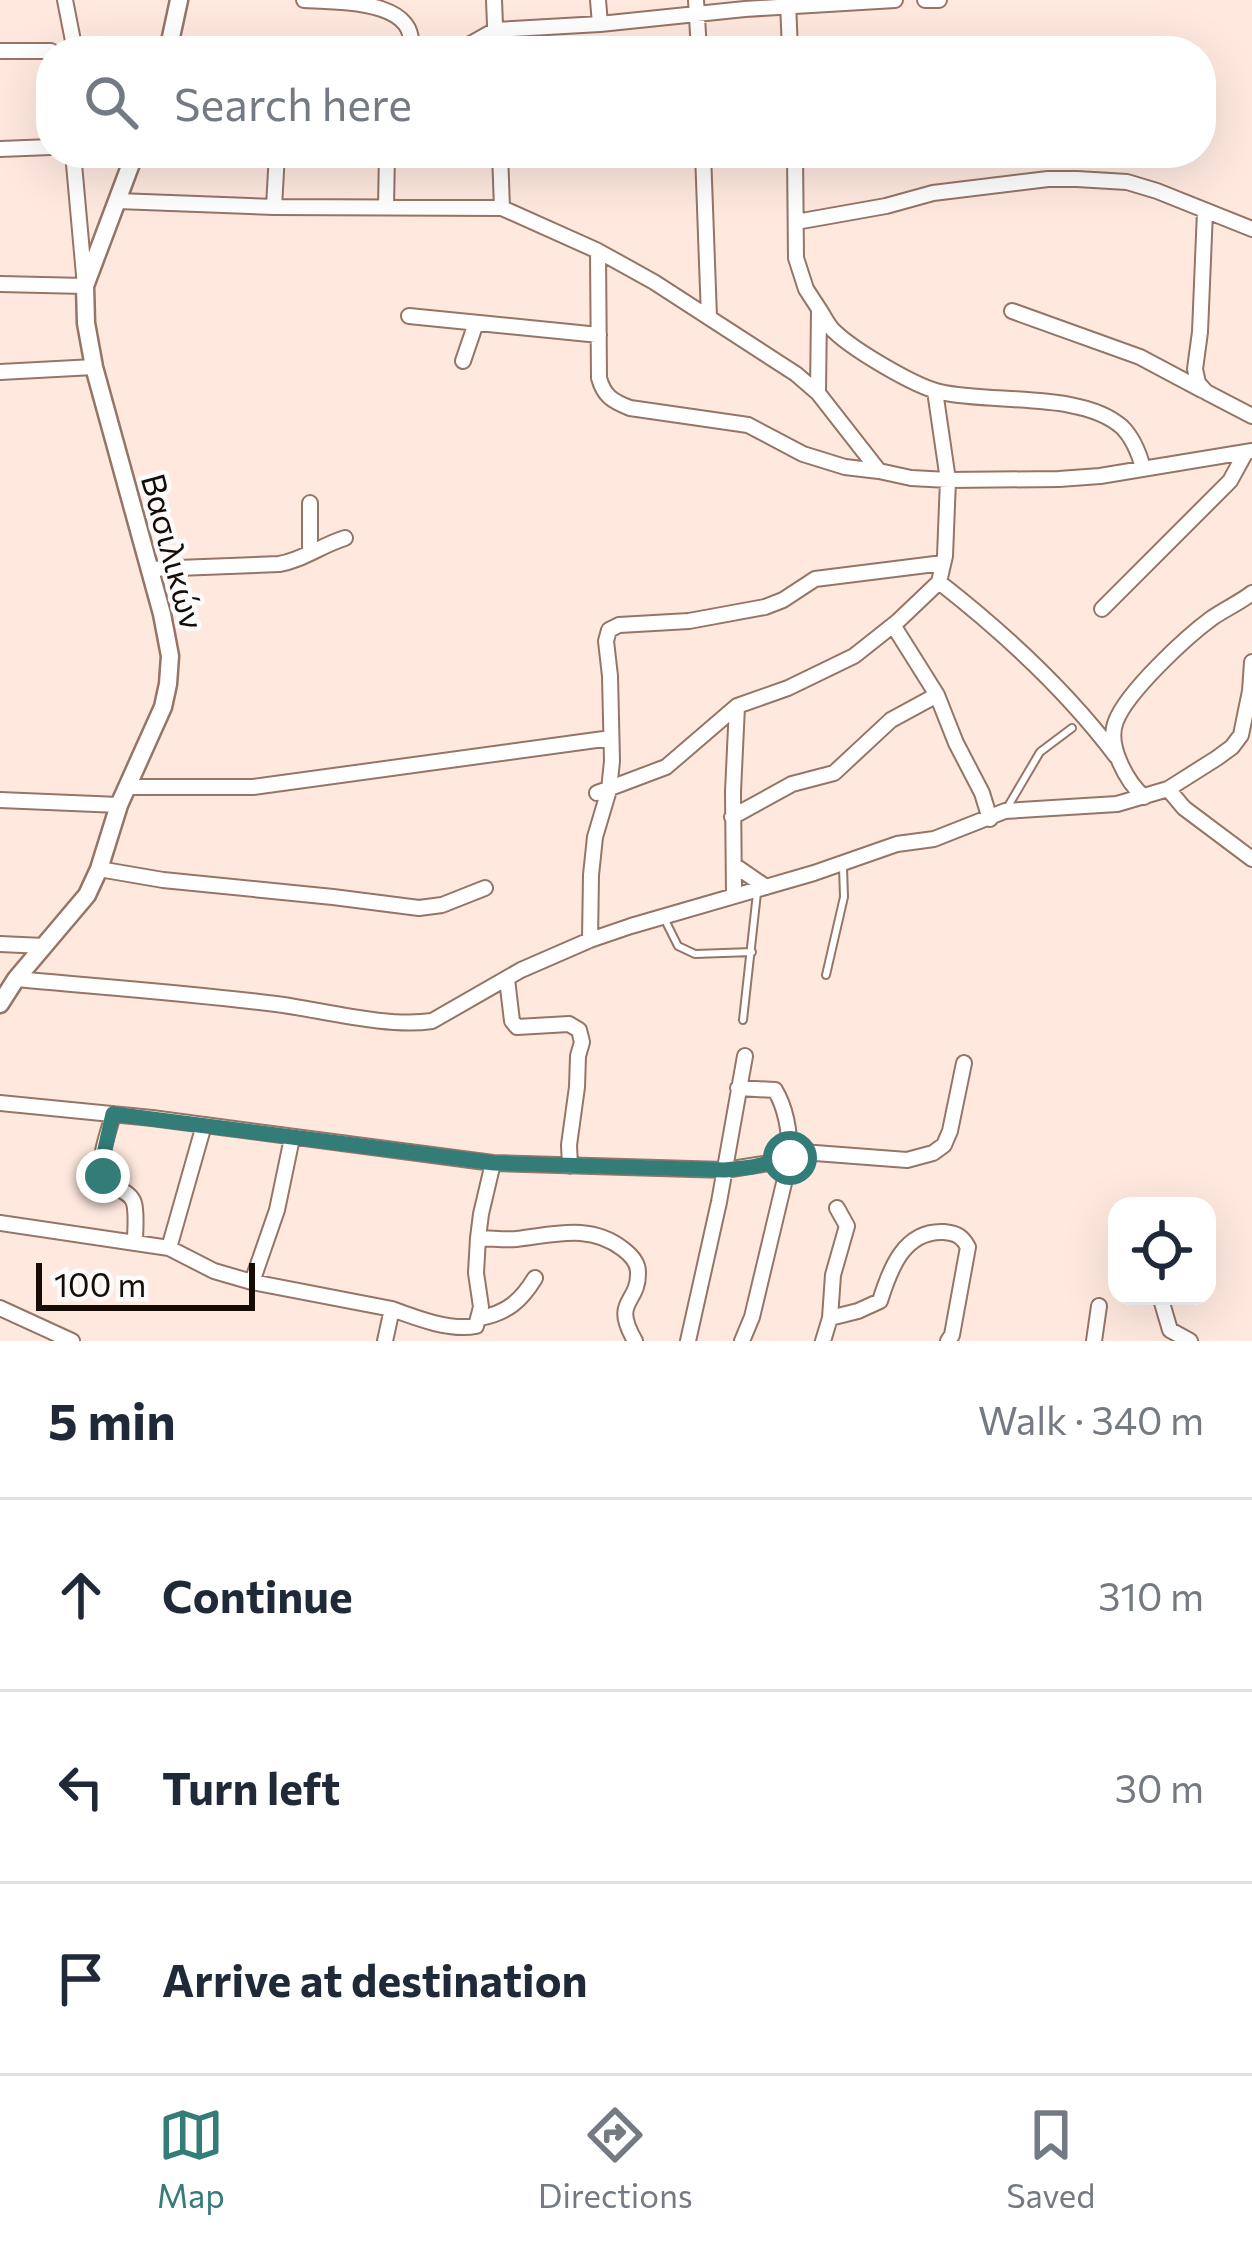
<!DOCTYPE html>
<meta charset="utf-8">
<style>
body{margin:0;font-family:Commissioner,sans-serif;background:#f6f6f7;color:#1f2937}
.controls{position:absolute;right:36px;bottom:36px;display:grid;overflow:hidden;border-radius:24px;box-shadow:0 12px 48px #0002}
.controls button{width:108px;height:108px;display:grid;place-items:center;padding:0;border:0;border-bottom:3px solid #e0e1e3;background:#fff;color:#1f2937;font:60px sans-serif}
.scale{position:absolute;left:36px;bottom:30px;width:219px;box-sizing:border-box;padding-left:12px;border:6px solid #170b06;border-top:0;font-size:33px;line-height:42px;white-space:nowrap;color:#170b06;-webkit-text-stroke:9px #fbfbfb;paint-order:stroke}
.stop{position:absolute;width:36px;height:36px;margin:-27px;border:9px solid #347c77;border-radius:50%;background:#fff}
.stop.end{background:#347c77;border-color:#fff;box-shadow:0 3px 12px #0008}
.list{margin:0;padding:0;list-style:none}
h2{display:flex;justify-content:space-between;align-items:center;height:156px;margin:0;padding:0 48px;font-size:51px}
h2 small{font-size:39px;font-weight:400;color:#747a83}
.list li{display:grid;grid-template-columns:78px 1fr auto;gap:36px;align-items:center;box-sizing:border-box;height:192px;padding:0 48px;border-top:3px solid #e0e1e3}
.list b{display:block;font-size:45px;white-space:nowrap}
.list em{font-size:39px;font-style:normal;color:#747a83}
.icon{flex:none;width:66px;height:66px;fill:none;stroke:currentColor;stroke-width:2;stroke-linecap:round;stroke-linejoin:round}
.map{position:relative;flex:none;width:1252px;height:1341px;overflow:hidden}
.search{position:absolute;background:#fff;box-shadow:0 12px 48px #0002;left:36px;right:36px;top:36px;height:132px;display:flex;align-items:center;gap:30px;box-sizing:border-box;padding:0 42px;border-radius:48px;color:#747a83;font-size:45px}
.sheet{height:732px;background:#fff}
nav{display:flex;justify-content:space-around;align-items:center;box-sizing:border-box;height:168px;border-top:3px solid #e0e1e3;background:#fff;font-size:33px;color:#747a83}
nav a{display:grid;justify-items:center;gap:6px}
nav .on{color:#347c77}
.map>svg:first-child{display:block}
.lines{fill:none;stroke-linecap:round;stroke-linejoin:round}
.service-casing{stroke:#957566;stroke-width:10}
.minor-casing{stroke:#957566;stroke-width:18}
.tertiary-casing{stroke:#957566;stroke-width:21}
.service{stroke:#fff;stroke-width:6}
.minor{stroke:#fff;stroke-width:14}
.tertiary{stroke:#fff;stroke-width:16}
.route{stroke:#347c77;stroke-width:15}
.labels{text-anchor:middle;dominant-baseline:central;stroke-width:9;stroke-linejoin:round;paint-order:stroke}
.street-label{font-size:33px;fill:#170b06;stroke:#fbfbfb}
</style>
<div class="map">
<svg width="1252" height="1341" viewBox="0 0 1252 1341">
<rect width="100%" height="100%" fill="#ffe9df"/>
<g class="lines">
<defs>
<path id="service" d="M1007 808 1040 752 1072 728
M664 918 678 946 695 954 752 952
M826 975 844 897 843 867
M743 1020 757 893"/>
<path id="minor" d="M65 0 75 51
M304 0C341 2 421 0 410 51
M494 0 496 51
M598 0 600 24
M696 0 699 51
M925 0H939
M788 2 790 51
M0 51H51
M458 51 495 30 600 24 745 9 895 0
M0 149 51 147
M500 153 502 208
M703 153 709 317
M795 153 796 258 806 289 819 309 818 393
M118 201 274 207 502 208 598 251 654 282 796 374 818 393 879 471 911 478 948 480 1059 479 1100 476 1252 451
M274 207 277 153
M386 207 387 153
M1205 211 1200 332 1195 369 1198 383 1206 392 1252 416
M796 222 886 206 933 193 1048 179H1077L1127 182 1157 191 1252 229
M598 251 599 378C604 396 612 401 630 408L748 425 803 454 845 467 879 471
M0 284 85 286 73 153
M819 309C824 316 828 326 835 332 854 350 914 386 940 392 991 404 1082 391 1122 427 1133 438 1139 453 1143 468
M1012 311 1140 357 1202 390
M409 316 599 335
M463 361 476 323
M0 372 94 367
M310 552V503
M151 569 279 564C303 560 322 545 345 538
M939 582C1003 632 1067 691 1116 756
M1102 609 1230 481 1246 452
M893 625 937 695 956 743 982 793 990 819
M128 787H253L611 738
M1168 789 1184 808 1252 859
M597 793 666 767 737 706 788 688 854 656 897 622 939 582 945 556 948 480 935 391
M1144 797C1127 782 1106 745 1116 721 1127 692 1186 637 1212 618 1225 609 1239 603 1252 593
M0 800 119 805
M732 817 792 784 834 773 891 720 937 695
M734 865 766 887
M99 869 163 880 333 897 419 908 442 905 485 888
M734 895 733 792 737 706
M590 940 591 875 595 837 609 790 612 761 610 676 606 641 609 630 619 625 689 621 765 607 783 600 815 579 943 563
M0 944 44 946
M16 979C103 987 189 993 276 1004 322 1010 387 1028 432 1021L521 970 590 940 631 926 814 873 897 844 934 839 1005 811 1117 804 1168 789 1217 758 1232 747 1241 735 1250 691 1252 662
M507 979 512 1021 517 1027 569 1024 579 1030 582 1042 578 1056 577 1087 569 1145 570 1166
M738 1088 775 1090C787 1110 790 1135 790 1158L752 1317 742 1341
M0 1103 152 1118 493 1163 725 1170 782 1161 802 1152 907 1160 933 1153 944 1145 950 1131 964 1063
M113 1114C109 1131 99 1155 102 1171 105 1190 129 1187 134 1203 137 1214 135 1230 135 1242
M0 1223 169 1248 214 1271 252 1282 392 1309
M478 1238 481 1214 493 1163
M169 1248 204 1125
M252 1282 277 1210 292 1138
M1160 1296 1170 1330 1190 1341
M0 1308 72 1341
M480 1318C507 1313 521 1301 535 1278
M830 1318 833 1275 847 1226 837 1208
M385 1341 392 1309C416 1318 450 1331 476 1326L481 1307 476 1273 478 1238C491 1238 504 1240 516 1239 553 1235 590 1223 623 1249 631 1255 638 1262 638 1272 639 1305 611 1299 635 1341
M688 1341 719 1202 745 1056
M823 1341 830 1318 858 1311 880 1301C890 1269 904 1230 944 1232 956 1233 962 1236 968 1247L952 1335 948 1341
M1094 1341 1099 1306"/>
<path id="tertiary" d="M168 51 179 0
M0 1004 16 979 87 895 99 869 119 805 163 707 168 684 170 656 162 614 94 367 86 323 85 286 135 153"/>
</defs>
<use href="#service" class="service-casing"/>
<use href="#minor" class="minor-casing"/>
<use href="#tertiary" class="tertiary-casing"/>
<use href="#service" class="service"/>
<use href="#minor" class="minor"/>
<use href="#tertiary" class="tertiary"/>
</g>
<g class="lines">
<path class="route" d="M103 1176 101 1167 113 1114 494 1163 725 1170 752 1167 790 1158"/>
</g>
<g class="labels">
<g class="street-label">
<text transform="translate(174 551) rotate(75)">Βασιλικών</text>
</g>
</g>
</svg>
<div class="controls">
<button><svg class="icon" aria-label="locate" viewBox="0 0 24 24"><circle cx="12" cy="12" r="6"/><path d="M12 2v4M12 18v4M2 12h4M18 12h4"/></svg></button>
</div>
<div class="scale">100 m</div>
<div class="stop" style="left:790px;top:1158px"></div>
<div class="stop end" style="left:103px;top:1176px"></div>
<div class="search"><svg class="icon" aria-label="search" viewBox="0 0 24 24"><circle cx="10" cy="10" r="6"/><path d="M15 15l6 6"/></svg>Search here</div>
</div>
<section class="sheet">
<h2>5 min<small>Walk · 340 m</small></h2>
<ul class="list">
<li><svg class="icon" aria-label="ahead" viewBox="0 0 24 24"><path d="M12 20V5M6 11l6-6 6 6"/></svg><div><b>Continue</b></div><em>310 m</em></li>
<li><svg class="icon" aria-label="left" viewBox="0 0 24 24"><path d="M17 20v-9H6M10 6l-5 5 5 5"/></svg><div><b>Turn left</b></div><em>30 m</em></li>
<li><svg class="icon" aria-label="arrive" viewBox="0 0 24 24"><path d="M6 21V4h12l-3 4 3 4H6"/></svg><div><b>Arrive at destination</b></div></li>
</ul>
</section>
<nav>
<a class="on"><svg class="icon" aria-label="map" viewBox="0 0 24 24"><path d="M3 6l6-2 6 2 6-2v14l-6 2-6-2-6 2zM9 4v14M15 6v14"/></svg>Map</a>
<a><svg class="icon" aria-label="directions" viewBox="0 0 24 24"><path d="M12 3l9 9-9 9-9-9zM9 14v-3h6M13 9l2 2-2 2"/></svg>Directions</a>
<a><svg class="icon" aria-label="saved" viewBox="0 0 24 24"><path d="M7 4h10v16l-5-4-5 4z"/></svg>Saved</a>
</nav>
